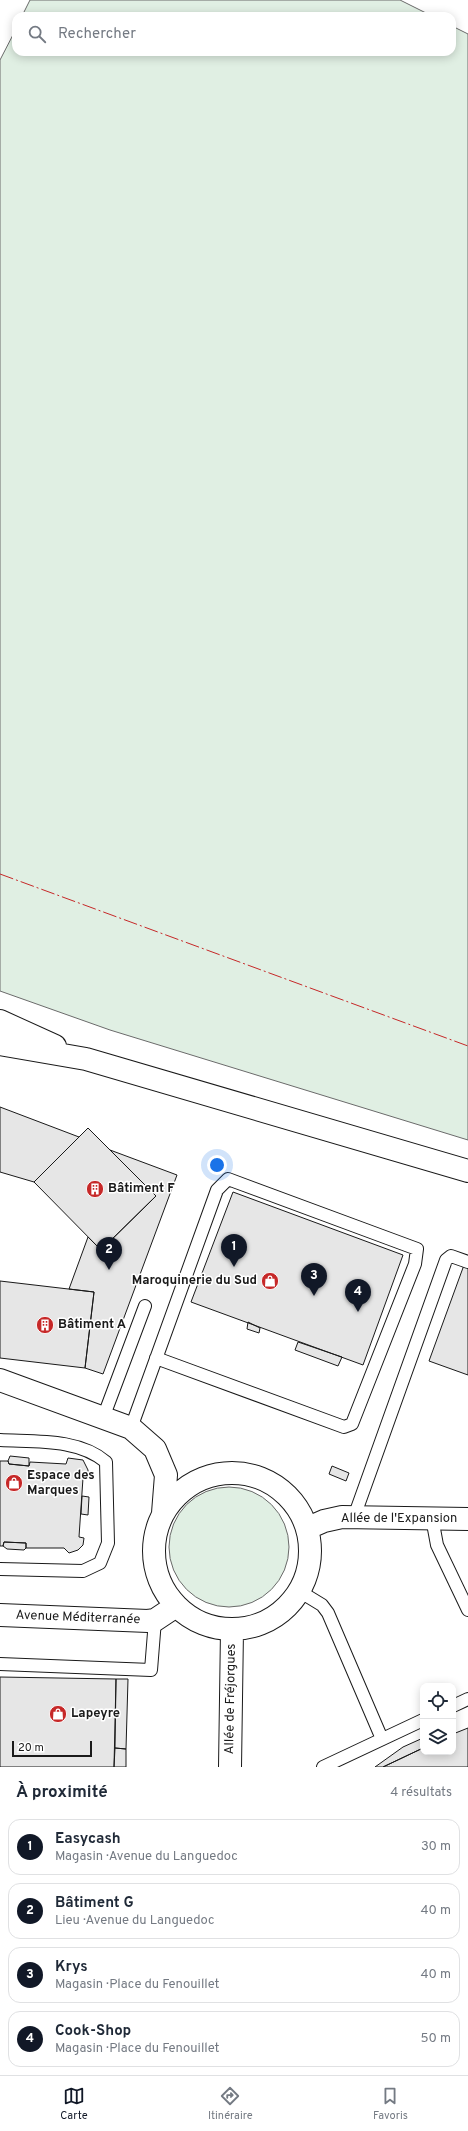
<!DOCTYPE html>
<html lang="fr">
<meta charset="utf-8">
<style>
body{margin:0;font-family:Overpass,sans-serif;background:#f2f2f3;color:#1f2937}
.controls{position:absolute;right:12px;bottom:12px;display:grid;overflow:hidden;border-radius:8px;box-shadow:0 2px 10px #0003}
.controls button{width:36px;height:36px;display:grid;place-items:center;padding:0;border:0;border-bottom:1px solid #e0e1e3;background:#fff;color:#1f2937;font:20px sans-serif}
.scale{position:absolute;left:12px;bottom:10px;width:80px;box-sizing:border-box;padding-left:4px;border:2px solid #1a1a1a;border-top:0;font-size:11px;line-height:14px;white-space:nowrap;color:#1a1a1a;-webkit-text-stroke:3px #fff;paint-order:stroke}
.you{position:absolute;left:217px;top:1165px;width:14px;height:14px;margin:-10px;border:3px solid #fff;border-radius:50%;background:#1a73e8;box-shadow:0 0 0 6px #1a73e833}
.badge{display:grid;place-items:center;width:26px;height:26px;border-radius:50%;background:#111827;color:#fff;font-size:13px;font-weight:700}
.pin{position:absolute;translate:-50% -33px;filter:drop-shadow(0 1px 2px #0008)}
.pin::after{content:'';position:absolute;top:21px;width:14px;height:12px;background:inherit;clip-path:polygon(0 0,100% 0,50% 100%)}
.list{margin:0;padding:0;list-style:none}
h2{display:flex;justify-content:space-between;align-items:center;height:52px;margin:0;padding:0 16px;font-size:17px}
h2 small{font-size:13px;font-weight:400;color:#747a83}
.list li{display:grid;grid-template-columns:26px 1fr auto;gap:12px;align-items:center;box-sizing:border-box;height:56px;margin:0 8px 8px;padding:0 8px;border:1px solid #e0e1e3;border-radius:12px}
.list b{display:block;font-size:15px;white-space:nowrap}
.list p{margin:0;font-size:13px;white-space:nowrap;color:#747a83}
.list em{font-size:13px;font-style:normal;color:#747a83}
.icon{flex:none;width:22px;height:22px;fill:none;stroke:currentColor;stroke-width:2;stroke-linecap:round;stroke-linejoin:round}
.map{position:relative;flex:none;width:468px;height:1767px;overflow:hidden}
.search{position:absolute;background:#fff;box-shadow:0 2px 10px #0003;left:12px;right:12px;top:12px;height:44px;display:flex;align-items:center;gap:10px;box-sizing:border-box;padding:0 14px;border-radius:12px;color:#747a83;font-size:15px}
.sheet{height:308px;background:#fff}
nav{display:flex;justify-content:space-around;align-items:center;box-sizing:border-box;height:56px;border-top:1px solid #e0e1e3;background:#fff;font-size:11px;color:#747a83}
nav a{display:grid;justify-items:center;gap:2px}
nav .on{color:#111827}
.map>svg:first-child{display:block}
.green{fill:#e0efe3;stroke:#6a6a6a}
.building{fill:#e6e6e6;stroke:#1a1a1a}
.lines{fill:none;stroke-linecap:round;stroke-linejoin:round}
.lane-casing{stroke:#1a1a1a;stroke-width:14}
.street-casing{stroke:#1a1a1a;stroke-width:24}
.secondary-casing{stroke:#1a1a1a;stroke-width:24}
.lane{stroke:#fff;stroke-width:12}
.street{stroke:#fff;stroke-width:22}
.secondary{stroke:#fff;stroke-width:22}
.power{stroke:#c62828;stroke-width:1;stroke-dasharray:14 3 2 3;stroke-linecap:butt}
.labels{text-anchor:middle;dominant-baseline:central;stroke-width:3;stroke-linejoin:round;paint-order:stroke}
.poi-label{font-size:13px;font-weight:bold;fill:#1a1a1a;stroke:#fff;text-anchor:start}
.street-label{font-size:13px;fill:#1a1a1a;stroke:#fff}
</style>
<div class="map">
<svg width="468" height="1767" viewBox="0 0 468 1767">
<rect width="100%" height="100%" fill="#fff"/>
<path class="green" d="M30 0H400L432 16H22Z
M452 26 468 34V1140L110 1030 0 991V60L16 29V52H452Z
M169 1547a60 60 0 1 1 120 0a60 60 0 1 1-120 0Z"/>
<path class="building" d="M0 1107 79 1137 34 1182 0 1172Z
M88 1128 156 1196 101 1250 34 1182Z
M110 1150 177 1175 103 1374 85 1368 94 1292 69 1289 88 1237 101 1250 156 1196Z
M233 1192 403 1255 363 1365 191 1302Z
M464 1265 468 1267V1375L429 1361Z
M0 1281 94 1292 85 1368 0 1358Z
M248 1322 260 1328 259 1333 247 1329Z
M298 1342 342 1357 338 1366 295 1350Z
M10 1456 29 1458V1466L9 1464 8 1461Z
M68 1458 83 1460 88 1470V1477L83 1478 79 1537 84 1538 83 1545 78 1550 69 1553 64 1548H26V1543L4 1542 3 1546H0V1461H8L9 1464 29 1466 30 1462 66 1464Z
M332 1466 349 1473 346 1481 329 1474Z
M82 1496 89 1497 88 1515 81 1514Z
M4 1542 26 1543V1548L24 1550 7 1549 3 1546Z
M0 1677 116 1679 114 1767H0Z
M116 1679H128L126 1749 115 1748Z
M468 1728V1767H383L423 1748V1752H453V1734Z
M423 1738V1748L383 1767H375L403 1747Z
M115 1748 126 1749V1767H114Z"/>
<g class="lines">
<defs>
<path id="lane" d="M103 1418 145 1306
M131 1428 217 1190 228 1179 417 1249 415 1264 352 1424 344 1427 156 1358
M0 1440C34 1442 78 1438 106 1462L108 1543 100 1563 83 1571 0 1569
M354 1517 446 1260 451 1256 468 1262
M432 1518 437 1545 468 1610
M299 1591 322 1605 328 1613 382 1739
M0 1664 151 1670 155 1620
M453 1706 468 1699
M323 1767 423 1720"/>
<path id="street" d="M0 1380 131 1428 155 1449 166 1475 163 1513
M154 1551a78 78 0 1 1 156 0a78 78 0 1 1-156 0Z
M308 1528 324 1521 342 1517 468 1519
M0 1615 148 1621 155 1620 176 1606
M230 1767 232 1630"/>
<path id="secondary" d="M0 1021 55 1046
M0 1044 86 1059 468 1171"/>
</defs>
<use href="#lane" class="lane-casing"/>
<use href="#street" class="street-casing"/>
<use href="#secondary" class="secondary-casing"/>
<use href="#lane" class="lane"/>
<use href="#street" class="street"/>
<use href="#secondary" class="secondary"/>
<path class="power" d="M0 874 468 1046"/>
</g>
<defs>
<symbol id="building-disc" viewBox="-11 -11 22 22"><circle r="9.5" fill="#c62828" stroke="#fff"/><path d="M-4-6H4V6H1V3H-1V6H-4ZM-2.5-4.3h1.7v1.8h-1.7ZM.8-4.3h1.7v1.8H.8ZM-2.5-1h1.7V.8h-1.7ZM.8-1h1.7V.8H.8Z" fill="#fff"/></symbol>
<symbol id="shop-disc" viewBox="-11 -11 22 22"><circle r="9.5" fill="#c62828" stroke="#fff"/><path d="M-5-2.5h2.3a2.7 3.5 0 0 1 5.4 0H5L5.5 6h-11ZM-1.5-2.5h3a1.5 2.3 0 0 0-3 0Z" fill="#fff"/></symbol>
</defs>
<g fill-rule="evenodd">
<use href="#building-disc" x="85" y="1179" width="20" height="20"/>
<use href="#shop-disc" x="260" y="1271" width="20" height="20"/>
<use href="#building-disc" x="35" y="1315" width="20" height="20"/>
<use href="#shop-disc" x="4" y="1473" width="20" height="20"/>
<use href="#shop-disc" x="48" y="1704" width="20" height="20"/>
</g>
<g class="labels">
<g class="poi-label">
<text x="108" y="1189">Bâtiment F</text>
<text x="257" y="1281" text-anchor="end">Maroquinerie du Sud</text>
<text x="58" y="1325">Bâtiment A</text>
<text x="27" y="1476">Espace des<tspan x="27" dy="15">Marques</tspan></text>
<text x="71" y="1714">Lapeyre</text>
</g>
<g class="street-label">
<text x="399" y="1519">Allée de l'Expansion</text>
<text transform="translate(78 1618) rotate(2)">Avenue Méditerranée</text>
<text transform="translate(231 1699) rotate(-89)">Allée de Fréjorgues</text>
</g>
</g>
</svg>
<div class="controls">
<button><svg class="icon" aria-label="locate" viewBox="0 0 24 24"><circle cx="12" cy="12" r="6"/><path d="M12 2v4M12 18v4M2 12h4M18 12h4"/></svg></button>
<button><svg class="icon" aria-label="layers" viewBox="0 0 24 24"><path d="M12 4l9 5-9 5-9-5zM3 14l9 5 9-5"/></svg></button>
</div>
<div class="scale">20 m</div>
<div class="you"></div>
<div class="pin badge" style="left:234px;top:1267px">1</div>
<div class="pin badge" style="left:109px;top:1270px">2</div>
<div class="pin badge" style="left:314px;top:1296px">3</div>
<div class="pin badge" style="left:358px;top:1312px">4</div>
<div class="search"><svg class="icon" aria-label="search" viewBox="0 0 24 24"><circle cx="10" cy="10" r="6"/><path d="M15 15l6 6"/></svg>Rechercher</div>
</div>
<section class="sheet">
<h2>À proximité<small>4 résultats</small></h2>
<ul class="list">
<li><span class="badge">1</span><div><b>Easycash</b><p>Magasin · Avenue du Languedoc</p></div><em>30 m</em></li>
<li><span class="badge">2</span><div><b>Bâtiment G</b><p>Lieu · Avenue du Languedoc</p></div><em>40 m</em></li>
<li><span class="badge">3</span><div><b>Krys</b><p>Magasin · Place du Fenouillet</p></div><em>40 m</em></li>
<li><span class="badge">4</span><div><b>Cook-Shop</b><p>Magasin · Place du Fenouillet</p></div><em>50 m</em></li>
</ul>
</section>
<nav>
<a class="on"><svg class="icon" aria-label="map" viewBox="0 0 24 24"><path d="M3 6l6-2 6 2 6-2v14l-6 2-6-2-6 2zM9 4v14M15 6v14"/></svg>Carte</a>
<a><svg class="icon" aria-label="directions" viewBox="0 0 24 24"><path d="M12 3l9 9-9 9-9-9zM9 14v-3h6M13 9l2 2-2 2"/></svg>Itinéraire</a>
<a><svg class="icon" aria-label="saved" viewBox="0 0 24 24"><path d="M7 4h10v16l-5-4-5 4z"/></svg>Favoris</a>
</nav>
